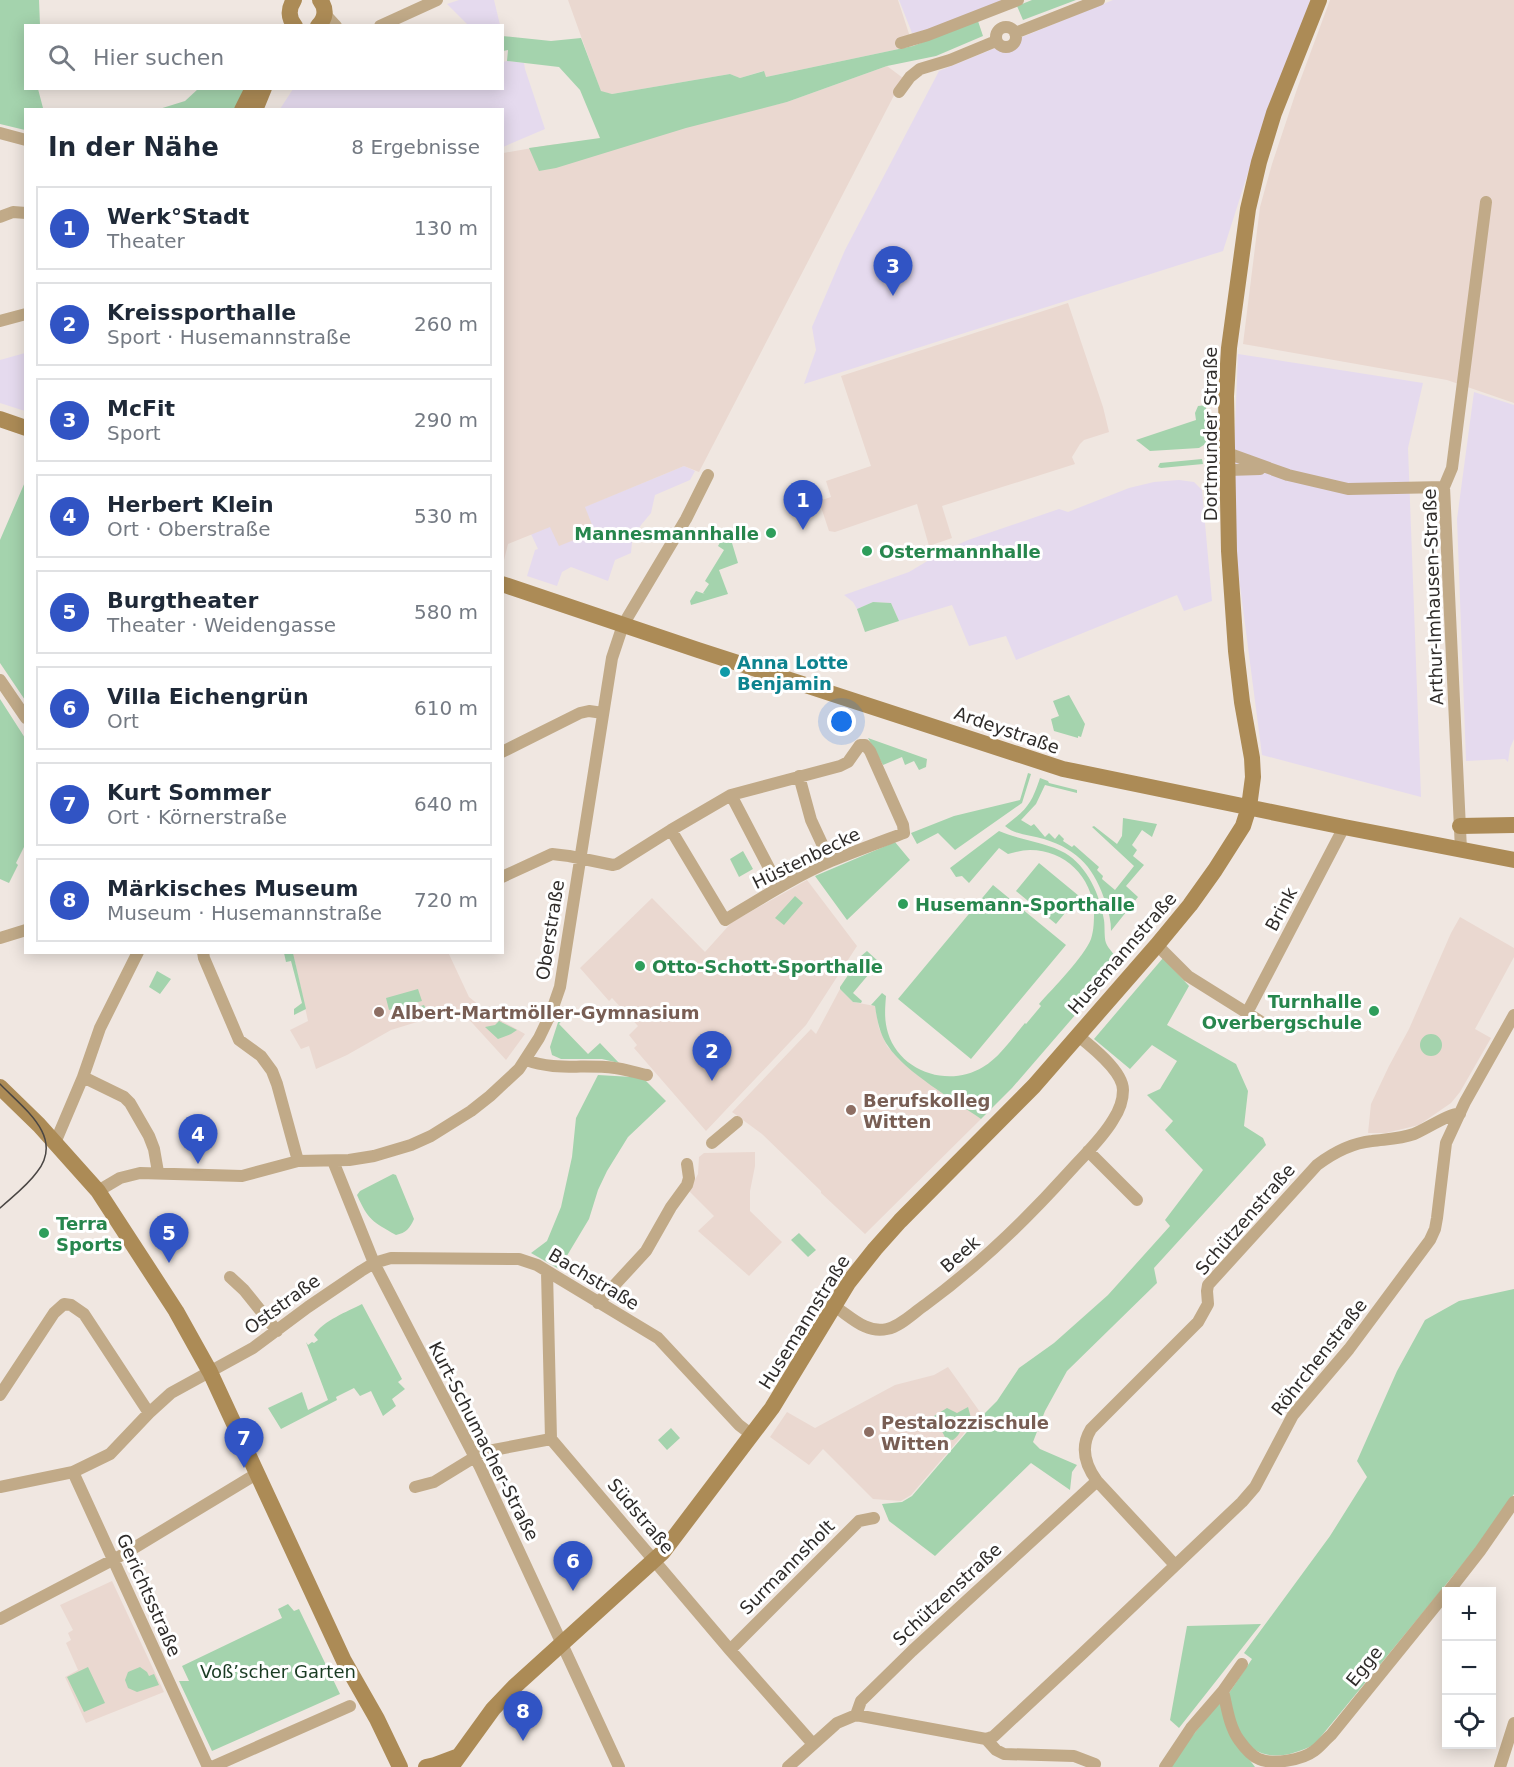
<!DOCTYPE html>
<html lang="de">
<meta charset="utf-8">
<style>
body{margin:0;font-family:"DejaVu Sans",sans-serif;background:#f2f2f3;color:#1f2937}
.controls{position:absolute;right:18px;bottom:18px;display:grid;overflow:hidden;border-radius:0px;box-shadow:0 3px 15px #0003}
.controls button{width:54px;height:54px;display:grid;place-items:center;padding:0;border:0;border-bottom:2px solid #e0e1e3;background:#fff;color:#1f2937;font:30px sans-serif}
.you{position:absolute;left:842px;top:722px;width:21px;height:21px;margin:-15px;border:4px solid #fff;border-radius:50%;background:#1a73e8;box-shadow:0 0 0 9px #1a73e833}
.badge{display:grid;place-items:center;width:39px;height:39px;border-radius:50%;background:#3154c4;color:#fff;font-size:20px;font-weight:700}
.pin{position:absolute;translate:-50% -50px;filter:drop-shadow(0 2px 3px #0008)}
.pin::after{content:'';position:absolute;top:32px;width:21px;height:18px;background:inherit;clip-path:polygon(0 0,100% 0,50% 100%)}
.list{margin:0;padding:0;list-style:none}
h2{display:flex;justify-content:space-between;align-items:center;height:78px;margin:0;padding:0 24px;font-size:26px}
h2 small{font-size:20px;font-weight:400;color:#747a83}
.list li{display:grid;grid-template-columns:39px 1fr auto;gap:18px;align-items:center;box-sizing:border-box;height:84px;margin:0 12px 12px;padding:0 12px;border:2px solid #e0e1e3;border-radius:0px}
.list b{display:block;font-size:22px;white-space:nowrap}
.list p{margin:0;font-size:20px;white-space:nowrap;color:#747a83}
.list em{font-size:20px;font-style:normal;color:#747a83}
.icon{flex:none;width:33px;height:33px;fill:none;stroke:currentColor;stroke-width:2;stroke-linecap:round;stroke-linejoin:round}
.map{position:relative;flex:none;width:1514px;height:1767px;overflow:hidden}
.search{position:absolute;background:#fff;box-shadow:0 3px 15px #0003;left:24px;top:24px;width:480px;height:66px;display:flex;align-items:center;gap:15px;box-sizing:border-box;padding:0 21px;border-radius:0px;color:#747a83;font-size:22px}
.panel{position:absolute;background:#fff;box-shadow:0 3px 15px #0003;left:24px;top:108px;width:480px;height:846px;border-radius:0px}
.map>svg:first-child{display:block}
.commercial{fill:#e5daee}
.built{fill:#ead8d0}
.green{fill:#a4d3ad}
.lines{fill:none;stroke-linecap:round;stroke-linejoin:round}
.street{stroke:#c1aa88;stroke-width:12}
.secondary{stroke:#ac8b56;stroke-width:16}
.tram{stroke:#4a4644;stroke-width:1.5}
.leisure-dot{fill:#2e9e5b;stroke:#fff;stroke-width:2}
.culture-dot{fill:#0f9aa8;stroke:#fff;stroke-width:2}
.education-dot{fill:#8d6e63;stroke:#fff;stroke-width:2}
.labels{text-anchor:middle;dominant-baseline:central;stroke-width:6;stroke-linejoin:round;paint-order:stroke}
.street-label{font-size:18px;fill:#2f2c2a;stroke:#fff}
.leisure-label{font-size:18px;font-weight:bold;fill:#27864d;stroke:#fff;text-anchor:start}
.culture-label{font-size:18px;font-weight:bold;fill:#0d838f;stroke:#fff;text-anchor:start}
.education-label{font-size:18px;font-weight:bold;fill:#785e54;stroke:#fff;text-anchor:start}
.park-label{font-size:18px;fill:#193b22;stroke:#fff}
</style>
<div class="map">
<svg width="1514" height="1767" viewBox="0 0 1514 1767">
<rect width="100%" height="100%" fill="#f0e7e1"/>
<path class="commercial" d="M459 0H494L500 25H468L447 4Z
M899 0H1006L928 30 912 33Z
M1113 0H1310L1284 78 1262 129 1223 251 804 384 816 350 812 327 845 250 939 71Z
M507 61 524 63 525 69 545 129 503 147 502 110 280 109 293 89 502 88 503 62Z
M25 353H26L25 411 0 403V360Z
M1238 354 1423 383 1408 448 1421 797 1262 755 1236 555 1234 451Z
M1474 392 1514 405V739L1510 748 1508 762 1505 759 1466 761 1457 519Z
M684 466 695 471 690 480 655 495 651 513 641 525 632 542 631 553 615 560 608 581 571 567 562 572 557 586 527 576 535 550 538 549 531 534 551 526 585 535 587 539 596 535 584 507Z
M1179 480 1194 482 1202 490 1212 601 1184 611 1177 595 1016 660 1006 636 969 646 952 605 899 621 891 603 873 602 857 609 853 602 844 595 909 572 944 551 968 540 1059 509 1068 512 1129 488 1154 482Z"/>
<path class="built" d="M568 0H898L913 46 766 77 763 71 740 78 730 74 612 94 601 92Z
M1330 0H1514V403L1447 380 1243 344 1260 207 1272 164 1297 89Z
M887 66 903 78 699 472 684 466 585 507 596 535 586 539 584 536 559 546 550 527 508 544 503 564V153L549 145 601 139 761 108 787 102Z
M1068 303 1103 407 1109 432 1084 440 1080 444 1072 457 1075 464 942 506 952 538 929 546 917 504 835 532 829 531 819 501 831 497 826 481 871 466 841 376Z
M807 880 857 946 806 1025 706 1131 634 1048 637 1045 629 1035 638 1026 612 998 609 1001 580 968 652 898 705 952 732 922Z
M1460 917 1514 948V957L1475 1029 1491 1038 1460 1092 1451 1103 1419 1125 1386 1133H1368L1371 1104 1389 1066 1409 1029 1451 933Z
M448 952 469 997 490 1014 525 1034 506 1060 464 1014 456 1010 391 1030 347 1055 316 1069 309 1046 301 1049 290 1030 308 1021 293 953Z
M840 989 853 1002 875 1006 879 1028 887 1046 901 1061 981 1119 865 1234 821 1193V1191L762 1134 732 1112 811 1029 816 1034Z
M755 1152V1166L750 1191V1211L782 1242 749 1276 698 1231 714 1216 689 1191 698 1174 699 1157 704 1153Z
M948 1367 980 1412 962 1436 911 1495 901 1501 873 1499 823 1449 809 1465 770 1437 787 1412 815 1428 895 1385 934 1375Z
M112 1581 164 1692 86 1723 65 1677 78 1670 66 1643 71 1640 68 1633 73 1630 60 1605Z"/>
<path class="green" d="M0 0H39L40 25 26 26V88L38 89 43 108 48 109 26 110 25 130 0 124Z
M1032 0H1076L1023 20 1017 6Z
M978 21 983 36 936 56 887 66 787 102 686 128 556 168 539 171 529 148 600 138 580 90 559 67 507 61 508 50 503 51 502 36 551 41 581 38 601 91 612 94 730 74 740 78 764 71 766 77 913 46Z
M198 89H247L238 109 156 110 185 101Z
M1206 405 1207 443 1199 448 1150 451 1136 440 1196 420 1195 413 1198 406Z
M1202 459 1203 464 1161 468 1158 467 1160 463Z
M25 482V700L0 663V540Z
M723 537 732 543 738 563 719 570 728 594 691 605 690 601 696 591 705 594 703 593 709 584 705 581 724 550 718 546Z
M873 602 891 603 899 621 865 632 857 609Z
M1069 695 1085 724 1081 737 1078 736V738L1054 731 1051 719 1059 716 1053 701Z
M0 699 25 738V845L16 863 18 865 9 883 0 879Z
M868 738 927 759 926 767 919 770 914 761 905 765 902 757 883 765Z
M1028 773 1031 774 1022 803 955 850 938 833 917 844 911 833 954 816 1020 800Z
M1040 778 1048 781 1049 783 1077 790V793L1045 785 1036 804 1021 820 1031 826 1034 824 1045 837 1049 833 1055 839 1059 834 1064 839 1063 841 1072 847 1074 845 1099 867 1097 870 1103 876 1102 879 1115 890 1134 866 1092 827 1094 826 1117 844 1122 836 1123 818 1157 824 1152 837 1142 830 1132 845 1137 850 1133 856 1144 865 1126 886 1138 897 1111 931C1111 921 1109 913 1106 904 1095 869 1079 850 1044 839 1031 835 1015 835 1005 826 1027 809 1031 805 1040 778Z
M999 831C1019 840 1048 843 1065 853 1088 867 1100 895 1104 920 1105 926 1104 938 1106 943 1108 949 1117 957 1121 962L1012 1088 981 1119C954 1100 905 1072 888 1046 880 1035 877 1020 875 1006L871 1005 882 993 886 996C885 1009 884 1020 888 1033 900 1072 949 1088 983 1067 1000 1057 1012 1038 1025 1023L1026 1024 1041 1006 1039 1004C1053 988 1084 957 1091 939 1094 930 1094 920 1094 911 1092 877 1065 850 1030 850 1023 850 1015 852 1008 854L999 848 969 883 962 876 956 877 950 868Z
M895 842 910 860 847 920 815 876Z
M743 851 753 869 739 877 730 859Z
M1039 863 1079 896 1056 924 1016 891Z
M993 885 1066 945 971 1059 898 999Z
M795 896 803 903 784 925 775 918Z
M867 951 879 962 853 993 862 1001 861 1003 853 1002 840 989V987L861 956Z
M284 953H293L306 1009 294 1015V1009L302 1003 291 961 286 962Z
M1163 958 1189 986 1167 1025 1236 1064 1248 1091 1244 1126 1263 1138 1266 1145 1154 1268 1157 1283 1067 1371 1045 1411 1033 1442 1040 1449 1077 1465 1072 1472 1070 1490 1031 1463 935 1556 889 1521 882 1504 902 1502 912 1496 972 1426 997 1401 1019 1368 1054 1343 1108 1295 1170 1226 1165 1220 1203 1170 1165 1130 1173 1121 1147 1095 1160 1089 1177 1061 1152 1045 1130 1069 1094 1039Z
M157 971 171 979 160 994 149 987Z
M418 989 422 1001 389 1010 386 998Z
M424 1005 430 1017 410 1022 407 1010Z
M561 1013 565 1017 559 1024 588 1054 600 1043 619 1063 602 1059H561L552 1055 550 1047Z
M499 1021 517 1030 511 1034 498 1039 485 1027 495 1025Z
M1420 1045a11 11 0 1 1 22 0a11 11 0 1 1-22 0Z
M598 1075 632 1077 644 1079 666 1101 628 1137 607 1171 598 1190 589 1219 559 1269 531 1253 547 1241 561 1207 572 1157 576 1118Z
M393 1174 396 1175 414 1219C410 1228 406 1233 396 1235 373 1222 368 1220 357 1195L360 1191Z
M799 1233 816 1250 808 1257 791 1240Z
M1514 1289V1494L1489 1532 1314 1745C1294 1754 1272 1762 1252 1748 1250 1746 1247 1745 1245 1742 1237 1733 1231 1706 1229 1693L1252 1659 1244 1653 1330 1536 1367 1477 1357 1461 1397 1371 1425 1320 1459 1301Z
M362 1304 402 1379 398 1382 405 1389 392 1399 396 1406 383 1416 371 1391 360 1396 354 1388 336 1397 337 1400 281 1429 268 1408 302 1392 308 1410 328 1400 306 1342 308 1345 312 1342 314 1343 318 1340 314 1335C324 1320 347 1312 362 1304Z
M968 1407 971 1418C961 1424 962 1434 953 1440L946 1439 934 1416 947 1408 957 1413Z
M671 1428 680 1438 667 1450 658 1440Z
M288 1604 294 1611 299 1609 340 1694 212 1751 179 1681H189L182 1666 282 1618 278 1609Z
M1261 1624 1179 1728 1170 1720 1187 1626Z
M88 1667 105 1703 84 1712 67 1677Z
M140 1667 147 1672 149 1676 154 1674 159 1685 137 1692 128 1688 125 1680 128 1672Z
M1219 1703 1224 1707 1233 1738 1255 1767H1167Z"/>
<g class="lines">
<path class="street" d="M325 14 336 26
M380 26 437 0
M996 37a10 10 0 1 1 20 0a10 10 0 1 1-20 0Z
M1015 33 1099 0
M901 43 928 35 1018 0
M899 92 910 77 920 69 950 60 996 41
M0 133 26 140
M0 217 13 212 26 213
M0 321 26 314
M1227 453 1288 475 1348 489 1444 487
M1228 470 1260 469
M0 680 26 718
M502 752 580 713 589 711 603 713
M799 776 811 820 830 861
M731 795 779 887
M1461 850 1444 487 1452 468 1486 202
M502 877 552 854 569 856 613 865 617 864 671 830 731 795 840 766 848 762 860 745H865L870 751 903 825 904 833C880 842 855 851 831 861 794 877 760 899 725 920L671 830
M0 938 26 930
M1157 945 1188 976 1260 1021
M203 952 204 958 239 1040 261 1056 272 1071 277 1084 298 1161
M1250 1007 1344 827
M526 1060C555 1071 584 1064 615 1068 625 1069 636 1073 647 1075
M83 1077 124 1097 130 1103 149 1136 154 1149 158 1172
M55 1143 83 1077 100 1028 138 952
M712 1143 737 1122
M1088 1151 1137 1200
M333 1161 374 1263 480 1467 619 1767
M98 1191 120 1178 140 1173 242 1176 298 1161 349 1160 374 1156 411 1145 431 1136 471 1111 490 1096 519 1069 539 1038 551 1013 560 987 612 658 623 625 686 519 708 475
M547 1272 551 1439 730 1650 813 1744
M230 1277 244 1290 277 1331
M598 1303 646 1251 671 1207 687 1185 689 1178 687 1164
M834 1306C850 1316 866 1334 887 1329 901 1326 913 1313 925 1305 978 1266 1025 1221 1069 1172 1084 1155 1102 1139 1113 1120 1119 1111 1123 1100 1123 1090 1123 1071 1091 1046 1077 1035
M0 1395 54 1313 64 1304 71 1305 84 1314 149 1413
M73 1472 208 1767
M1097 1481 1175 1565
M0 1487 73 1472 110 1454 149 1413 171 1393 253 1348 308 1307 361 1271 374 1263 391 1258 519 1259 537 1265 658 1338 739 1425 752 1435
M415 1487 434 1482 483 1452 551 1439
M1448 1592 1480 1551 1514 1502
M0 1619 124 1554 258 1473
M730 1650 859 1521 874 1518
M1223 1691C1227 1707 1229 1726 1239 1740 1244 1747 1251 1756 1259 1759 1273 1765 1302 1760 1314 1751 1320 1747 1325 1740 1331 1735L1446 1593
M856 1715 861 1701 912 1651 1097 1481C1085 1465 1080 1447 1091 1429L1198 1322 1208 1304 1207 1291 1208 1285 1317 1165C1333 1153 1352 1143 1372 1141 1387 1139 1400 1139 1414 1134 1425 1130 1451 1112 1460 1114
M986 1739 996 1750 1004 1754 1074 1756 1095 1764
M212 1767 350 1706
M788 1767 837 1723 856 1715 986 1739 994 1736 1082 1654 1242 1502 1255 1487 1293 1415 1349 1349 1430 1240 1435 1229 1437 1218 1446 1143 1465 1102 1514 1015
M1165 1767 1191 1728 1223 1691 1242 1664
M1500 1767 1514 1723"/>
<path class="secondary" d="M294 0C288 9 288 18 295 26
M318 26C326 18 327 9 320 0
M242 110 253 88
M255 110 264 88
M0 419 26 428
M502 584 698 650 1063 769 1344 827 1514 860
M1460 826 1514 825
M0 1087 39 1125 98 1191 176 1311 210 1372 344 1661 377 1719 400 1767
M426 1767 435 1765 459 1756
M451 1767 493 1709 514 1687 663 1552 772 1408 848 1283 875 1249 900 1221 1034 1086 1157 945 1190 905 1215 870 1243 826 1249 807 1253 777 1252 758 1242 702 1236 651 1229 551 1226 396 1229 348 1248 209 1259 162 1274 113 1319 0"/>
<path class="tram" d="M0 1084C23 1108 65 1137 37 1172 27 1186 12 1197 0 1208"/>
</g>
<g class="leisure-dot">
<circle cx="771" cy="533" r="6"/>
<circle cx="867" cy="551" r="6"/>
<circle cx="903" cy="904" r="6"/>
<circle cx="640" cy="966" r="6"/>
<circle cx="1374" cy="1011" r="6"/>
<circle cx="44" cy="1233" r="6"/>
</g>
<circle class="culture-dot" cx="725" cy="672" r="6"/>
<g class="education-dot">
<circle cx="379" cy="1012" r="6"/>
<circle cx="851" cy="1110" r="6"/>
<circle cx="869" cy="1432" r="6"/>
</g>
<g class="labels">
<g class="street-label">
<text transform="translate(1210 434) rotate(-90)">Dortmunder Straße</text>
<text transform="translate(1433 597) rotate(-92)">Arthur-Imhausen-Straße</text>
<text transform="translate(1007 730) rotate(19)">Ardeystraße</text>
<text transform="translate(806 858) rotate(-26)">Hüstenbecke</text>
<text transform="translate(1281 909) rotate(-62)">Brink</text>
<text transform="translate(550 930) rotate(-81)">Oberstraße</text>
<text transform="translate(1122 953) rotate(-49)">Husemannstraße</text>
<text transform="translate(1245 1219) rotate(-49)">Schützenstraße</text>
<text transform="translate(960 1254) rotate(-41)">Beek</text>
<text transform="translate(594 1279) rotate(31)">Bachstraße</text>
<text transform="translate(282 1304) rotate(-36)">Oststraße</text>
<text transform="translate(804 1322) rotate(-58)">Husemannstraße</text>
<text transform="translate(1319 1357) rotate(-52)">Röhrchenstraße</text>
<text transform="translate(484 1441) rotate(63)">Kurt-Schumacher-Straße</text>
<text transform="translate(641 1516) rotate(50)">Südstraße</text>
<text transform="translate(787 1567) rotate(-45)">Surmannsholt</text>
<text transform="translate(947 1594) rotate(-43)">Schützenstraße</text>
<text transform="translate(149 1595) rotate(66)">Gerichtsstraße</text>
<text transform="translate(1364 1666) rotate(-51)">Egge</text>
</g>
<g class="leisure-label">
<text x="759" y="533" text-anchor="end">Mannesmannhalle</text>
<text x="879" y="551">Ostermannhalle</text>
<text x="915" y="904">Husemann-Sporthalle</text>
<text x="652" y="966">Otto-Schott-Sporthalle</text>
<text x="1362" y="1001" text-anchor="end">Turnhalle<tspan x="1362" dy="21">Overbergschule</tspan></text>
<text x="56" y="1223">Terra<tspan x="56" dy="21">Sports</tspan></text>
</g>
<g class="culture-label">
<text x="737" y="662">Anna Lotte<tspan x="737" dy="21">Benjamin</tspan></text>
</g>
<g class="education-label">
<text x="391" y="1012">Albert-Martmöller-Gymnasium</text>
<text x="863" y="1100">Berufskolleg<tspan x="863" dy="21">Witten</tspan></text>
<text x="881" y="1422">Pestalozzischule<tspan x="881" dy="21">Witten</tspan></text>
</g>
<g class="park-label">
<text x="278" y="1671">Voß’scher Garten</text>
</g>
</g>
</svg>
<div class="controls">
<button>+</button>
<button>−</button>
<button><svg class="icon" aria-label="locate" viewBox="0 0 24 24"><circle cx="12" cy="12" r="6"/><path d="M12 2v4M12 18v4M2 12h4M18 12h4"/></svg></button>
</div>
<div class="you"></div>
<div class="pin badge" style="left:803px;top:530px">1</div>
<div class="pin badge" style="left:712px;top:1081px">2</div>
<div class="pin badge" style="left:893px;top:296px">3</div>
<div class="pin badge" style="left:198px;top:1164px">4</div>
<div class="pin badge" style="left:169px;top:1263px">5</div>
<div class="pin badge" style="left:573px;top:1591px">6</div>
<div class="pin badge" style="left:244px;top:1468px">7</div>
<div class="pin badge" style="left:523px;top:1741px">8</div>
<div class="search"><svg class="icon" aria-label="search" viewBox="0 0 24 24"><circle cx="10" cy="10" r="6"/><path d="M15 15l6 6"/></svg>Hier suchen</div>
<section class="panel">
<h2>In der Nähe<small>8 Ergebnisse</small></h2>
<ul class="list">
<li><span class="badge">1</span><div><b>Werk°Stadt</b><p>Theater</p></div><em>130 m</em></li>
<li><span class="badge">2</span><div><b>Kreissporthalle</b><p>Sport · Husemannstraße</p></div><em>260 m</em></li>
<li><span class="badge">3</span><div><b>McFit</b><p>Sport</p></div><em>290 m</em></li>
<li><span class="badge">4</span><div><b>Herbert Klein</b><p>Ort · Oberstraße</p></div><em>530 m</em></li>
<li><span class="badge">5</span><div><b>Burgtheater</b><p>Theater · Weidengasse</p></div><em>580 m</em></li>
<li><span class="badge">6</span><div><b>Villa Eichengrün</b><p>Ort</p></div><em>610 m</em></li>
<li><span class="badge">7</span><div><b>Kurt Sommer</b><p>Ort · Körnerstraße</p></div><em>640 m</em></li>
<li><span class="badge">8</span><div><b>Märkisches Museum</b><p>Museum · Husemannstraße</p></div><em>720 m</em></li>
</ul>
</section>
</div>
